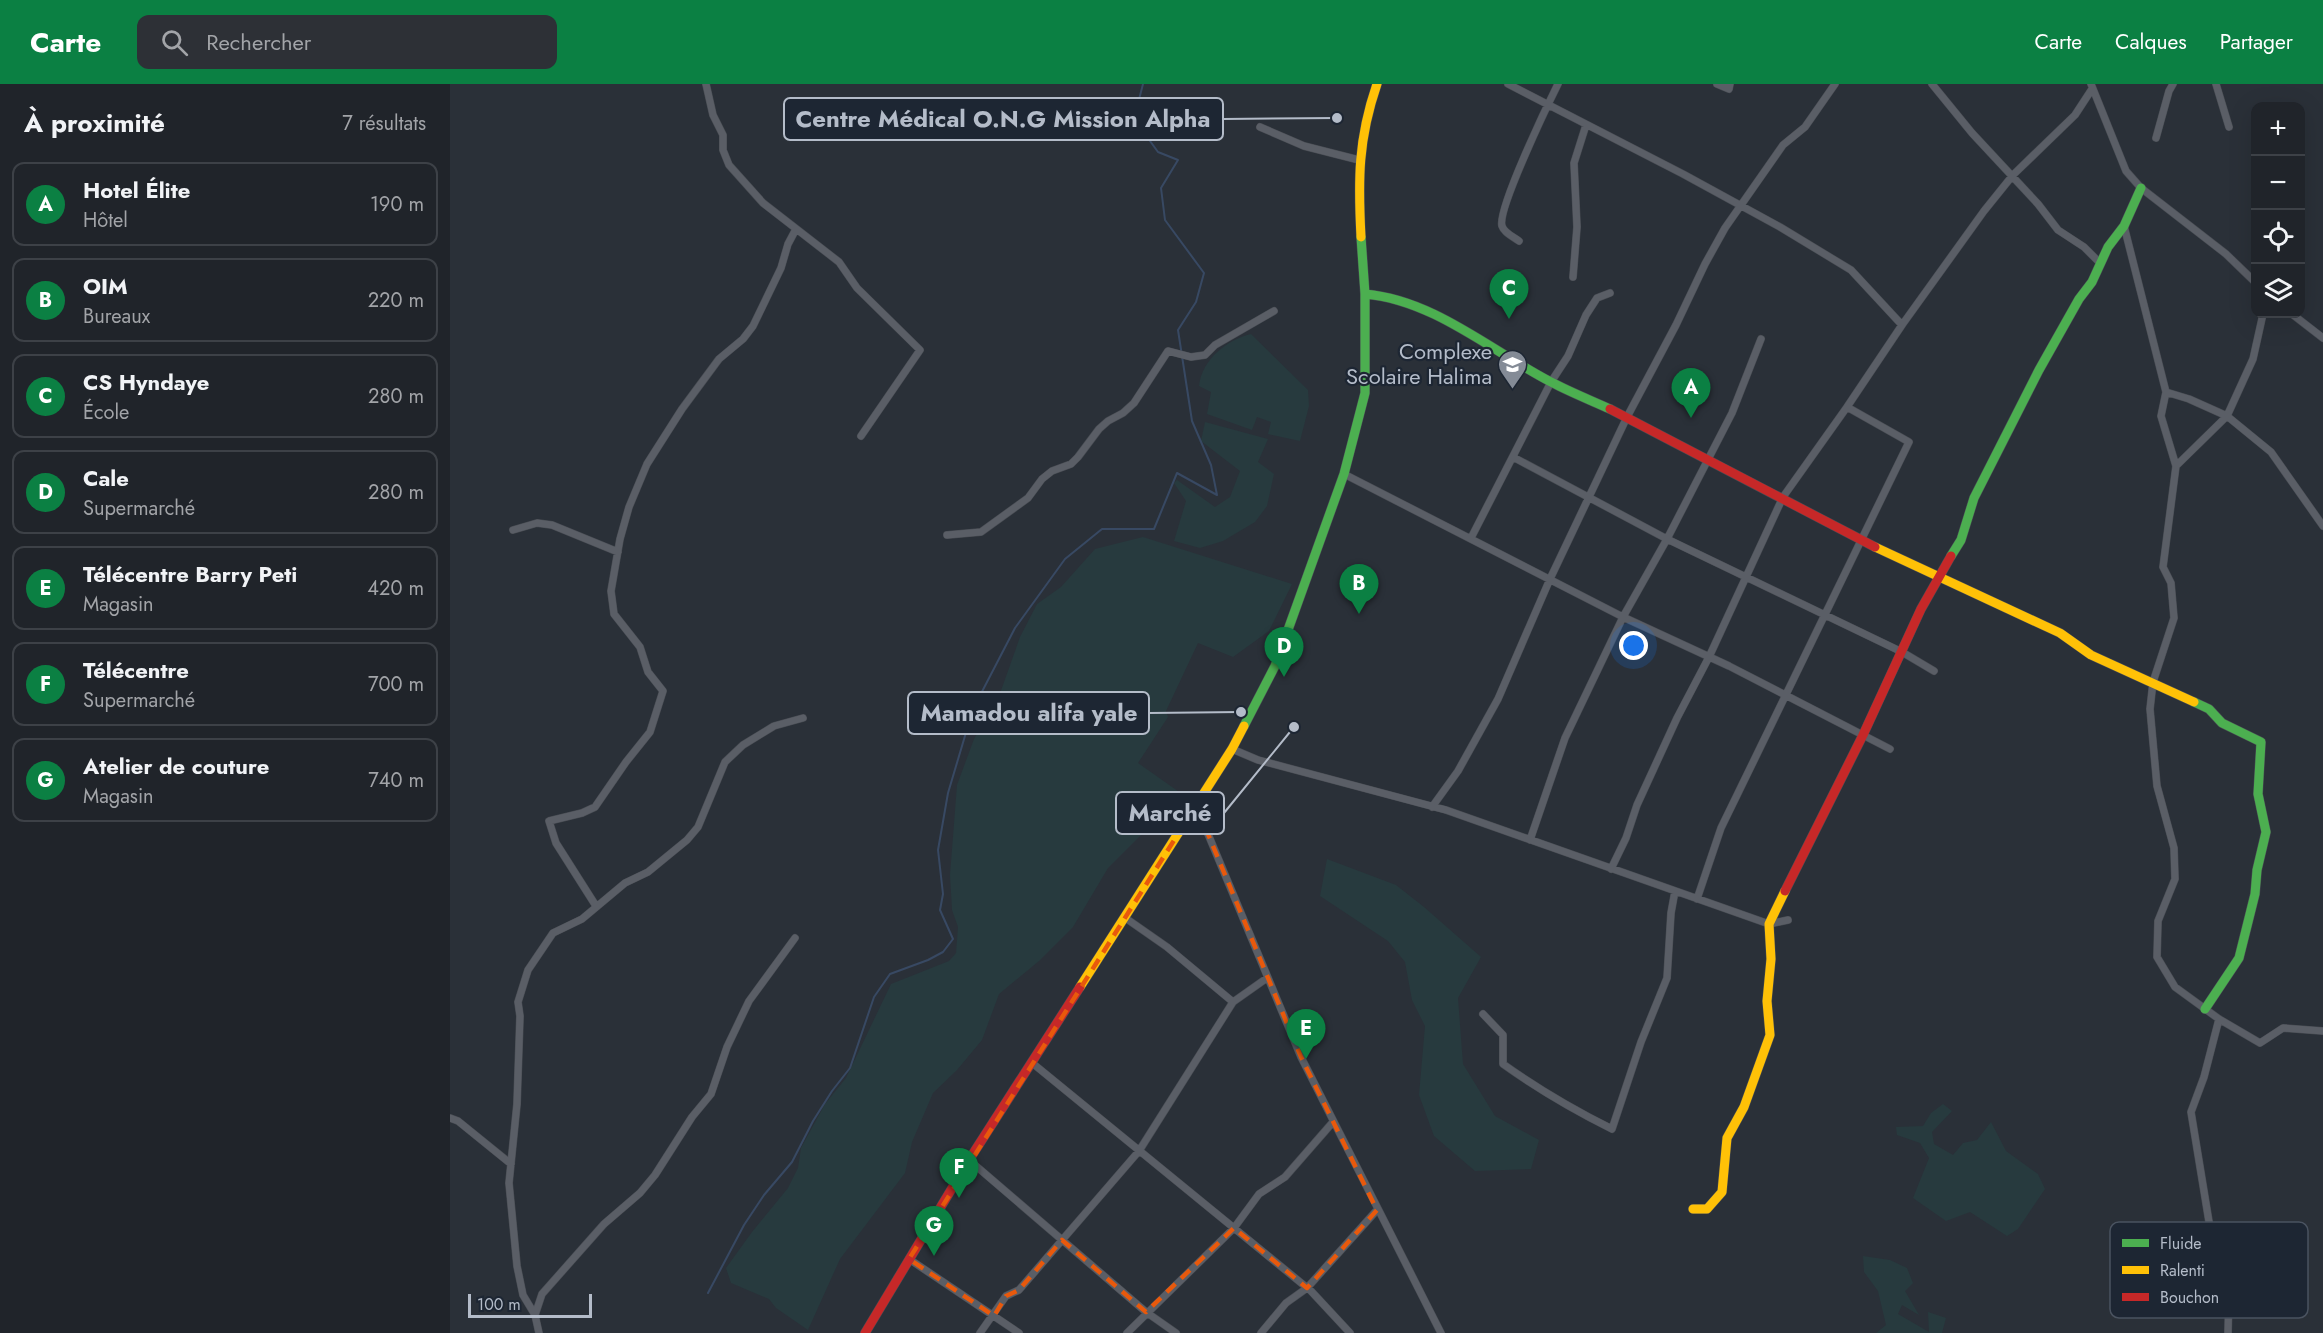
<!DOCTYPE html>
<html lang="fr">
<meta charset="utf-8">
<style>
body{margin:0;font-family:Jost,sans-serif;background:#2d3036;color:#f1f3f6}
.controls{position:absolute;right:18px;top:18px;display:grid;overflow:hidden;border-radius:12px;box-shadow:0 6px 24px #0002}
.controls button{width:54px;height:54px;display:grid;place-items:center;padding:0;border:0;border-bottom:2px solid #3d4147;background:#20242a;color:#f1f3f6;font:30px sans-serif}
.scale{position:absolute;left:18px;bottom:15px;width:124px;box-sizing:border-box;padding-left:6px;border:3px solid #b4bcc9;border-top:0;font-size:16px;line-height:21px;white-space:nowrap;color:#b4bcc9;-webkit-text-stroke:4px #1d2633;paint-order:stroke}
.you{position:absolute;left:1184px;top:562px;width:21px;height:21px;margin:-15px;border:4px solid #fff;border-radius:50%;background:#1a73e8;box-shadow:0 0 0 9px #1a73e833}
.badge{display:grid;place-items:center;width:39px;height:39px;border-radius:50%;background:#0b8043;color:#fff;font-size:20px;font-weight:700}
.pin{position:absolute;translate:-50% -50px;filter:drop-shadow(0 2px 3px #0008)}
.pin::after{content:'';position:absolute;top:32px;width:21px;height:18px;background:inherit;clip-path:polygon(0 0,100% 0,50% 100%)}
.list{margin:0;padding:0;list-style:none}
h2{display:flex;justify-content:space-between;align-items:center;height:78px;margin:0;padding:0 24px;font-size:26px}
h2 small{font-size:20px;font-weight:400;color:#a2a4a8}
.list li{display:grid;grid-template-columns:39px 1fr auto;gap:18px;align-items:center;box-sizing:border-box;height:84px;margin:0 12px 12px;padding:0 12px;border:2px solid #3d4147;border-radius:12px}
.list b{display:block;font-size:22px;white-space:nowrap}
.list p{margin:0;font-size:20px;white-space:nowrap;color:#a2a4a8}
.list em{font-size:20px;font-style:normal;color:#a2a4a8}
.icon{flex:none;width:33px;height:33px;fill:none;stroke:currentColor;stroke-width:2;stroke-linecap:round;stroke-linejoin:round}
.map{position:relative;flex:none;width:1873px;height:1249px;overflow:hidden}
header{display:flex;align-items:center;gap:36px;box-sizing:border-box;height:84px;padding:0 30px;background:#0b8043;color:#fff}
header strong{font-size:28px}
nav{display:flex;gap:33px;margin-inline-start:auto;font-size:21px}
.search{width:420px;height:54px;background:#2d3036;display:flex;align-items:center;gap:15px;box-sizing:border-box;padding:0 21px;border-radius:12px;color:#a2a4a8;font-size:22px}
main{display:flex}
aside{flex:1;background:#20242a}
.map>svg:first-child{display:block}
.green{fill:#273a3e}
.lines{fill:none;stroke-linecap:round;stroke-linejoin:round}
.stream{stroke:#384963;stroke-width:2}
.street-casing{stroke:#484c53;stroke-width:8}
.fast-casing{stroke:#484c53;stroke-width:10}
.slow-casing{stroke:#484c53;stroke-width:10}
.jam-casing{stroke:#484c53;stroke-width:10}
.street{stroke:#5a5e66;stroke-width:7}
.fast{stroke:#4caf50;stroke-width:9}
.slow{stroke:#ffc107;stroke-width:9}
.jam{stroke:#c62828;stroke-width:9}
.marked{fill:none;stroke:#e8590c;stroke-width:4.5;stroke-dasharray:12 8;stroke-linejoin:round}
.labels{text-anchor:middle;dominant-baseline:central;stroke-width:4.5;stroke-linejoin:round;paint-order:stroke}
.poi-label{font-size:22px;fill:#b4bcc9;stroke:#1d2633;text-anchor:end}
.key{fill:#1d2633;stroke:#4a5360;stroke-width:1.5}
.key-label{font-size:16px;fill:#b4bcc9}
.leader{fill:none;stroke:#b4bcc9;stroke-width:2}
.callout-dot{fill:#b4bcc9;stroke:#1d2633;stroke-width:2}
.callout{fill:#1d2633;stroke:#b4bcc9;stroke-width:2}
.callout-label{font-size:24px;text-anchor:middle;font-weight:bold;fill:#b4bcc9}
</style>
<header>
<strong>Carte</strong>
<div class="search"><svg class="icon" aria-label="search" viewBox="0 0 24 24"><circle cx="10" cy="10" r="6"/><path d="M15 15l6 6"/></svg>Rechercher</div>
<nav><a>Carte</a><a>Calques</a><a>Partager</a></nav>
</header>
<main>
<aside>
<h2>À proximité<small>7 résultats</small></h2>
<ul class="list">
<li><span class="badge">A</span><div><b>Hotel Élite</b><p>Hôtel</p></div><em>190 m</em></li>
<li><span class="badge">B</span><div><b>OIM</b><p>Bureaux</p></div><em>220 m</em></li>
<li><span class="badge">C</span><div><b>CS Hyndaye</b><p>École</p></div><em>280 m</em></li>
<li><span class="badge">D</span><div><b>Cale</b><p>Supermarché</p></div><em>280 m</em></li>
<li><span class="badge">E</span><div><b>Télécentre Barry Peti</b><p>Magasin</p></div><em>420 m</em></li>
<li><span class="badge">F</span><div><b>Télécentre</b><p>Supermarché</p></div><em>700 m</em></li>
<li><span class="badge">G</span><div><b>Atelier de couture</b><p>Magasin</p></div><em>740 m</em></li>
</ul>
</aside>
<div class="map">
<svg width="1873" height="1249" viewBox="0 0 1873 1249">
<rect width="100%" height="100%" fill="#2a3038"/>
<path class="green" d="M801 250 858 306 859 322 850 357 818 350 821 338 807 333 802 346 757 330 761 308 749 302C752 275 777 256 801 250Z
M755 338 818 355 808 378 824 390 817 422 805 438 773 457 750 464 724 457 736 417 724 399 727 396 765 423 780 413 790 387 751 357Z
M693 453 842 500 819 547 783 573 748 559 716 627 718 633 688 679 732 710 658 784 623 843 589 877 549 910 532 956 507 986 483 1009 462 1058 455 1089 390 1175 358 1246 326 1224 319 1215 281 1199 276 1184 302 1148 338 1104 348 1084 351 1064 375 1020 396 994 441 900 499 877 506 869 508 843 502 826 500 791 507 701 524 655 548 615 570 553 587 520 611 503 645 465Z
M877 775 946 801 974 823 1031 873 1008 914 1013 980 1045 1032 1089 1056 1081 1085 1025 1087 984 1052 969 1011 975 942 962 916 955 878 938 857 870 812Z
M1493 1020 1502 1027 1482 1048 1484 1060 1503 1071 1513 1059 1527 1056 1541 1038 1556 1067 1588 1090 1595 1105 1568 1145 1557 1152 1520 1128 1496 1137 1463 1114 1479 1074 1470 1059 1447 1051 1446 1043 1473 1042 1481 1029Z
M1413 1172 1440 1176 1457 1184 1463 1199 1455 1207 1469 1231 1452 1221 1448 1230 1479 1248 1478 1228 1496 1234 1492 1249H1426L1436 1241 1428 1207 1414 1188Z"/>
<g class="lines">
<path class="stream" d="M258 1209 294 1141 314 1111 342 1078 363 1037 382 1007 400 984 424 913 440 890 478 876 493 868 503 855 490 826 493 810 488 766 498 709 523 625 565 544 615 475 652 445H704L727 389 767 411 761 381 742 337 728 246 746 218 754 189 715 136 711 104 728 76 708 68 684 35 693 0"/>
<defs>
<path id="street" d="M256 0 263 31 273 51V66L279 81 313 119 389 178 407 204 470 266 411 352
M1058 0 1233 90 1330 143 1401 186 1452 241
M1267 0 1279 5 1280 0
M1482 0 1522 49 1588 120 1608 146 1634 163 1650 179
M1641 0 1676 87 1691 104 1776 170 1806 199
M1766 0 1779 43
M810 43 854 62 909 76
M1706 54 1719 7 1723 0
M1674 142 1716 308 1711 332 1726 382 1713 483 1721 499 1724 534 1703 598 1700 625 1707 702 1724 764 1725 795 1708 837 1707 873 1725 903 1769 935 1810 959 1833 944 1873 947
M1069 157C1064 153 1054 149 1052 142 1047 126 1098 20 1108 0
M1123 193 1127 143 1124 79 1136 41
M1842 230 1873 254
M1716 308 1739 315 1777 332 1821 368 1873 442
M1063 373 1217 455 1452 568 1484 587
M1726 382 1777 332 1803 275 1813 230
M894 390 1173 533 1279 582 1440 665
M63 446 87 439 102 441 168 468
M497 451 531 448 578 414 592 395 602 387 621 380 628 373 649 345 658 337 673 329 684 319 718 267 741 273 755 271 765 261 824 227
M1021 454 1101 298 1118 272 1136 231 1147 214 1160 209
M782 665 808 676 996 726 1319 840 1338 836
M982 723 1008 687 1048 615 1100 495 1177 333 1226 241 1255 180 1275 144 1333 61 1355 43 1385 0
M742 728 758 750 851 973 991 1249
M1080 756 1115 654 1173 533 1217 455 1282 329 1311 255
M1161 785 1176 754 1187 721 1227 634 1259 573 1333 413 1397 323 1452 241 1534 127 1563 91 1625 31 1642 5
M1247 815 1271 744 1459 358 1397 323
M146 822 106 759 99 737 132 729 145 723 176 678 200 648 213 607 198 588 190 563 164 530 161 507 170 455 179 423 197 380 232 325 269 275 293 255 303 242 331 184 338 160 346 145
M674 833 717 863 783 918
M1033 930 1053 951V980C1088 1005 1124 1026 1162 1045L1191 958 1217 894 1221 829 1225 807
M1769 935 1754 993 1741 1028 1762 1156 1774 1177 1779 1209 1778 1249
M581 978 861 1207 900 1249
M0 1034 8 1037 61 1080
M519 1076 696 1228 726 1249
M459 1175 569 1249
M85 1231 92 1210 154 1140 190 1109 205 1091 242 1033 261 1010 277 963 299 917 345 854
M89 1249 85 1231 73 1211 67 1182 59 1099 67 1020 70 932 68 918 78 886 103 849 132 835 175 799 198 788 237 756 248 743 275 678 293 661 324 642 353 634
M530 1249 556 1212 569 1206 689 1067 783 918 817 894
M677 1249 784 1144 809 1110 835 1093 883 1038
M811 1249 836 1219 857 1204 927 1126"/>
<path id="fast" d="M915 210C984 216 1041 267 1101 298 1120 308 1140 316 1160 325
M1501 472 1511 456 1524 414 1589 286 1629 215 1642 198 1658 163 1674 142 1691 104
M1744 618 1759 625 1772 639 1811 658 1808 710 1816 748 1807 786 1805 810 1789 874 1755 925
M794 642 825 582 894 390 915 309V210L911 153"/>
<path id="slow" d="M911 153C908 96 908 55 927 0
M1425 463 1610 549 1641 571 1744 618
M630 903 782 665 794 642
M1243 1125H1257L1272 1108 1277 1054 1294 1023 1320 951 1317 917 1321 875 1319 840 1335 807"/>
<path id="jam" d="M1160 325 1425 463
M1335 807 1413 651 1471 525 1501 472
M415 1249 519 1076 630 903"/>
</defs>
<use href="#street" class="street-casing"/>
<use href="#fast" class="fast-casing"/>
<use href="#slow" class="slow-casing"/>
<use href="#jam" class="jam-casing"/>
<use href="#street" class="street"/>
<use href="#fast" class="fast"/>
<use href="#slow" class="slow"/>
<use href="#jam" class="jam"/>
</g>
<path class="marked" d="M742 728 758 750 851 973 927 1126 857 1204 784 1144 696 1228 612 1156 569 1206 556 1212 544 1232 459 1175Z"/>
<defs>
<symbol id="school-pin" viewBox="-11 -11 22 30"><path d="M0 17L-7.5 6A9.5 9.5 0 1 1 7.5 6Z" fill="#848b96" stroke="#1d2633"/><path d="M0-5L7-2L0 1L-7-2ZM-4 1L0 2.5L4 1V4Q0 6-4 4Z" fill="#fff"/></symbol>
</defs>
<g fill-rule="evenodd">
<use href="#school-pin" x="1046" y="264" width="33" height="45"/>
</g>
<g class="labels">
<g class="poi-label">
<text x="1042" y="267">Complexe<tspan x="1042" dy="25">Scolaire Halima</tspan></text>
</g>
</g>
<rect x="1660" y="1138" width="198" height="96" rx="9" class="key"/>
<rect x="1672" y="1155" width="27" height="8" fill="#4caf50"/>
<rect x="1672" y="1182" width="27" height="8" fill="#ffc107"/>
<rect x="1672" y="1209" width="27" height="8" fill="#c62828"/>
<g class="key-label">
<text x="1710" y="1165">Fluide</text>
<text x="1710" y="1192">Ralenti</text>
<text x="1710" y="1219">Bouchon</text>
</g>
<path class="leader" d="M887 34L773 35M791 628L699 629M844 643L774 729"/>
<g class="callout-dot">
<circle cx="887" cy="34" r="6"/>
<circle cx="791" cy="628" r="6"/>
<circle cx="844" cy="643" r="6"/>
</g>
<g class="callout">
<rect x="334" y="14" width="439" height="42" rx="6"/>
<rect x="458" y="608" width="241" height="42" rx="6"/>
<rect x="666" y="708" width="108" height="42" rx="6"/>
</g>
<g class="callout-label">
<text x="553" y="43">Centre Médical O.N.G Mission Alpha</text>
<text x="579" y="637">Mamadou alifa yale</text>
<text x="720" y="737">Marché</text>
</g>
</svg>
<div class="controls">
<button>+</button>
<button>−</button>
<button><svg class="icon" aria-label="locate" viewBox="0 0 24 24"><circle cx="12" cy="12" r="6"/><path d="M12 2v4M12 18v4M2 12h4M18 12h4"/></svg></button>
<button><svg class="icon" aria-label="layers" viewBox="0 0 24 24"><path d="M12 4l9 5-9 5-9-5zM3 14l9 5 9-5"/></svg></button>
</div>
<div class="scale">100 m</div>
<div class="you"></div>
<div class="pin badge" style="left:1241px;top:334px">A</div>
<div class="pin badge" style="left:909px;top:530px">B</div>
<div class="pin badge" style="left:1059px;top:235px">C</div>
<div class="pin badge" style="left:834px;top:593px">D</div>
<div class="pin badge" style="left:856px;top:975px">E</div>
<div class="pin badge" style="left:509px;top:1114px">F</div>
<div class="pin badge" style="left:484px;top:1172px">G</div>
</div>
</main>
